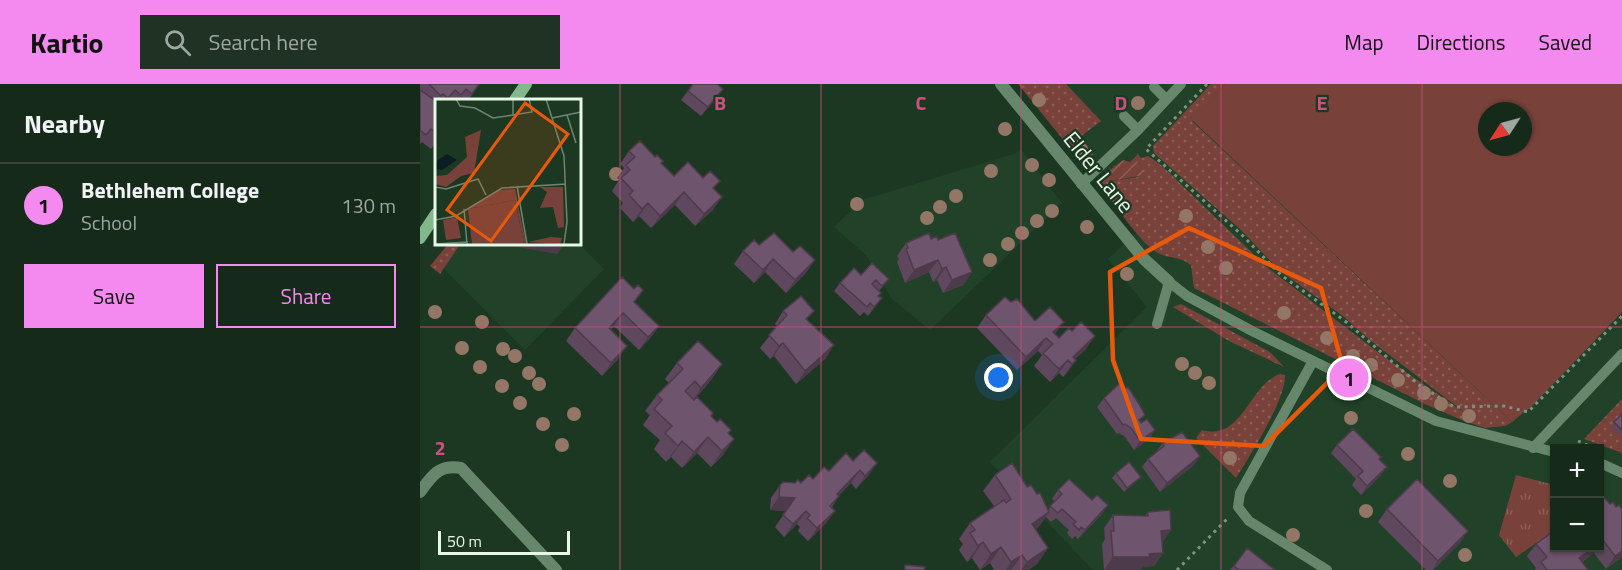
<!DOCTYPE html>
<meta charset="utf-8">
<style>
body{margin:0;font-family:"Titillium Web",sans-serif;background:#1f3223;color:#f1f3f6}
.controls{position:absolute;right:18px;bottom:18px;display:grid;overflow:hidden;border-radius:0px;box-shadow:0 2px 4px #0004}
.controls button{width:54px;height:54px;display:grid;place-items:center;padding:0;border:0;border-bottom:2px solid #354639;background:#162a1a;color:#f1f3f6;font:30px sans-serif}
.compass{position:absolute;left:1058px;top:18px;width:54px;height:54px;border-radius:50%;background:#162a1a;box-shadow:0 2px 4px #0004;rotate:234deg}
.scale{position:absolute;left:18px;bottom:15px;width:132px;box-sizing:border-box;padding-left:6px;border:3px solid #e7f7e8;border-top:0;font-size:16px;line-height:21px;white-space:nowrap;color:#e7f7e8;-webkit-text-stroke:4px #1d3822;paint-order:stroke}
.you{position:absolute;left:579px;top:294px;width:21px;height:21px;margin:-15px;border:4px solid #fff;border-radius:50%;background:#1a73e8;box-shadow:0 0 0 9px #1a73e833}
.badge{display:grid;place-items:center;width:39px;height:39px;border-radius:50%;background:#f489ef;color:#111;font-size:20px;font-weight:700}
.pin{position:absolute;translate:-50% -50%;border:3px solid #fff;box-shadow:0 2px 6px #0006}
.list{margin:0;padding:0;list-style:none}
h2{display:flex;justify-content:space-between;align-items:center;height:78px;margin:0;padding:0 24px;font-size:26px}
h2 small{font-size:20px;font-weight:400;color:#9ea7a2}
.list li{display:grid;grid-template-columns:39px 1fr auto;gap:18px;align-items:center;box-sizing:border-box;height:84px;padding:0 24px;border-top:2px solid #354639}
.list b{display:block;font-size:22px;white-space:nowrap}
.list p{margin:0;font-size:20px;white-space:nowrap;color:#9ea7a2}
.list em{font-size:20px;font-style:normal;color:#9ea7a2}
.actions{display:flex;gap:12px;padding:18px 24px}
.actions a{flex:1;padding:14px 0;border:2px solid #f489ef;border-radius:0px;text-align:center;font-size:21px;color:#f489ef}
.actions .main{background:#f489ef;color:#111}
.icon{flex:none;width:33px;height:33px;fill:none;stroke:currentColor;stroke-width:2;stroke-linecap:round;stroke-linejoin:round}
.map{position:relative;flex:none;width:1202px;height:486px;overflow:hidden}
header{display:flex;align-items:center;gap:36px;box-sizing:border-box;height:84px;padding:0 30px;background:#f489ef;color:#111}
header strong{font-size:28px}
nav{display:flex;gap:33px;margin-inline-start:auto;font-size:21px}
.search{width:420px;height:54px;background:#1f3223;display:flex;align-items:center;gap:15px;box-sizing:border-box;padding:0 21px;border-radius:0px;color:#9ea7a2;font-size:22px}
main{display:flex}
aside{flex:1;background:#162a1a}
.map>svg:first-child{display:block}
.built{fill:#214228;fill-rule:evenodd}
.grass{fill:url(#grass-dots)}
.park{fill:url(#park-tufts)}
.garden{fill:url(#garden-furrows)}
.pitch{fill:#78423a;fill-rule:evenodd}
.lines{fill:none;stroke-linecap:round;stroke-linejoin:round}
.path{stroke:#7d9380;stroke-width:3;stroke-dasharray:3 4.5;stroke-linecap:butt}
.service{stroke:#66876b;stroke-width:10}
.minor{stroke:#66876b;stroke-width:12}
.secondary{stroke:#83b88c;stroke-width:12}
.tree{fill:#947666}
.wall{fill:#5f485d}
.shaded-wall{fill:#4d3b4c}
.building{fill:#6e546c;stroke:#4d3b4c;stroke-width:1.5}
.marked{fill:none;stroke:#e8590c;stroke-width:4.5;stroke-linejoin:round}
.grid{fill:none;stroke:#cb507e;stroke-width:1.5;stroke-opacity:0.55}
.labels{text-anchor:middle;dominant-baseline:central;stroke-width:4.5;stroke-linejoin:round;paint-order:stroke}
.street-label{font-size:22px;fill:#e7f7e8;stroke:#1d3822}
.inset-road{fill:none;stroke:#6e8471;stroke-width:1.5}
.view{fill:#e8590c;fill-opacity:0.15;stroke:#e8590c;stroke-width:3}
.inset-edge{fill:none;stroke:#e7f7e8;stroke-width:3}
.grid-label{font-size:20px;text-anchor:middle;font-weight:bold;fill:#cb507e;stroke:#1d3822;stroke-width:4.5;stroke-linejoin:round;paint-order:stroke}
</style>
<header>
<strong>Kartio</strong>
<div class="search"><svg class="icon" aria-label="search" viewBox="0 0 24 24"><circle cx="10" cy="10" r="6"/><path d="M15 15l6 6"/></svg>Search here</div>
<nav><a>Map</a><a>Directions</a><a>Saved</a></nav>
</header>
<main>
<aside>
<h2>Nearby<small></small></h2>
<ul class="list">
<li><span class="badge">1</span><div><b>Bethlehem College</b><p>School</p></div><em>130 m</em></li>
</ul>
<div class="actions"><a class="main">Save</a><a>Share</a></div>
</aside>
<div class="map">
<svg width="1202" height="486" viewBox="0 0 1202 486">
<defs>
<pattern id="grass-dots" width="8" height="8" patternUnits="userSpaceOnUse" patternTransform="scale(1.5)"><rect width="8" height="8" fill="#78423a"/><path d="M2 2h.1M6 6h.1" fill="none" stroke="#8b5e56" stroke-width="1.8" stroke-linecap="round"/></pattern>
<pattern id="park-tufts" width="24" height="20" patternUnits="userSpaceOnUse" patternTransform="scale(1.5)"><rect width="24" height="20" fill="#78423a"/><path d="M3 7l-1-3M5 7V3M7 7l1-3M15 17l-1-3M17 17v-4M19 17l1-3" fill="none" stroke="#8b5e56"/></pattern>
<pattern id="garden-furrows" width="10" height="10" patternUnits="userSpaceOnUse" patternTransform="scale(1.5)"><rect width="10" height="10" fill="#78423a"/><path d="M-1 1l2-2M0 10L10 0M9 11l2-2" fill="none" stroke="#8b5e56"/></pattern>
</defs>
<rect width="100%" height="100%" fill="#1d3822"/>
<path class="built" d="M616 0H1202V486H673L570 378 727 223 688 175 726 140ZM1067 27H1103V63H1067ZM1134 364H1180V464H1134Z
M601 65 642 119 510 246 471 214 446 171 414 143 442 116 594 70Z
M41 159H158L184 185 105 266 23 184Z"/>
<path class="grass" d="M598 0H646L681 37 660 53 674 70 662 79Z
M791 0H806L772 37 1092 338 1085 342 1065 344 1044 337 1005 320 774 204 771 181C760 172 748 175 736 168 715 153 698 123 681 103L684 90 692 97 718 93 721 81 714 74 718 70 721 74 728 72 741 81 848 184 963 272 1052 334 951 257 923 232 860 187 821 146 734 69 733 62Z
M29 159H41L20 190 10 182Z
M761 220 850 268 864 283 809 257 753 223Z
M860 290 865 291C866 315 830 372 816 394L776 354 782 346C822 358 829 301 860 290Z
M1202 315V369L1164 355Z"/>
<path class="park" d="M1096 391 1134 401V447L1096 473 1079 451Z"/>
<path class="garden" d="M714 74 721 81 724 91 691 97 684 90 703 76 710 78Z"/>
<path class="pitch" d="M806 0H1202V228L1112 322 1092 338 772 36ZM1067 27H1103V63H1067Z"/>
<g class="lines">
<path class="path" d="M787 0 726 65 823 152 861 191 925 237 998 300 1034 323 1084 322 1108 328 1202 232
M1158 357 1174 364
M757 486 809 433"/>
<path class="service" d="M734 3 746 15
M704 32 718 46
M661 100 718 46 761 0
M737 240 749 198 767 212 832 247 1016 337 1134 368
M893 277 820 409 818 423 829 437 907 486
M1113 364 1202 270
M1180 379 1202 389"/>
<path class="minor" d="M581 0 724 175 749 198
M0 408C12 392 19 380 41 384L136 486"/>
<path class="secondary" d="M95 16 106 0
M0 154 16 130"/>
</g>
<g class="tree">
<circle cx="619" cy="16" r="7"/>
<circle cx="718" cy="19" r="7"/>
<circle cx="585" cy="45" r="7"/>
<circle cx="661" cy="66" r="7"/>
<circle cx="612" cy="81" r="7"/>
<circle cx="571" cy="87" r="7"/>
<circle cx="196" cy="90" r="7"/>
<circle cx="629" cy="96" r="7"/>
<circle cx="536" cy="112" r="7"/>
<circle cx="437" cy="120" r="7"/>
<circle cx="520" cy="123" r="7"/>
<circle cx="632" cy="127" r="7"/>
<circle cx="766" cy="132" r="7"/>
<circle cx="507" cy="134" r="7"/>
<circle cx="617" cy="137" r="7"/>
<circle cx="667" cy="143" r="7"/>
<circle cx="602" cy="149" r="7"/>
<circle cx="588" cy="160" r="7"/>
<circle cx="788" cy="163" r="7"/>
<circle cx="570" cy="176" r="7"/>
<circle cx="806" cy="184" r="7"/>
<circle cx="707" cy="190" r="7"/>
<circle cx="15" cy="228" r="7"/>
<circle cx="864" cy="229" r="7"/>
<circle cx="62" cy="238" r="7"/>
<circle cx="907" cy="254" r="7"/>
<circle cx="42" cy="264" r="7"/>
<circle cx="83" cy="265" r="7"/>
<circle cx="95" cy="272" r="7"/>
<circle cx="933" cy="272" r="7"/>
<circle cx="762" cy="280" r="7"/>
<circle cx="951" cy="281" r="7"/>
<circle cx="60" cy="283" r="7"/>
<circle cx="109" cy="289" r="7"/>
<circle cx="775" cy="289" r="7"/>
<circle cx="978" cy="296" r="7"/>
<circle cx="789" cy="299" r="7"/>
<circle cx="119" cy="300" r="7"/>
<circle cx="82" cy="302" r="7"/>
<circle cx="1004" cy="309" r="7"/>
<circle cx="100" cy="319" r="7"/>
<circle cx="1021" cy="320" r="7"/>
<circle cx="154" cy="330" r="7"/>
<circle cx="1049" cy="332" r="7"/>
<circle cx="931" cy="334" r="7"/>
<circle cx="123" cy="340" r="7"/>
<circle cx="142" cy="361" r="7"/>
<circle cx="988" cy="370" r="7"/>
<circle cx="810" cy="374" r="7"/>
<circle cx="1030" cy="397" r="7"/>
<circle cx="946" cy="427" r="7"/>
<circle cx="873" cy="451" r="7"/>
<circle cx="1045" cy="471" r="7"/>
</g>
<path class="wall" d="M0 0H60L48 16H16V58L11 65 2 58 0 60Z
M303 5 281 32 261 16 268 7Z
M209 67 235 73 243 77 242 80 254 92 294 105 293 126 275 142 255 121 231 144 219 132 213 138 200 124 203 119 192 107 199 96 197 94 204 84 200 80Z
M511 155 518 156 552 188 543 201 523 209 517 196 513 198 509 188 485 199 477 178 479 175 477 172 486 159Z
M339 161 386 189 366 209 345 188 334 199 314 180 323 167Z
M441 191 469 195 459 207V212L462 214 448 232 444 228 440 232 414 207 420 199Z
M215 218 239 242 230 254 219 266 194 242 190 246 198 275 182 292 146 257 155 244Z
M591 218 615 237 635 250 639 254 652 247 666 265 655 275 656 276 647 289 643 293 639 289 630 298 614 282 622 271 618 267 597 286 557 244 566 231Z
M363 227 388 236 406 274 376 300 354 272 350 275 340 264 357 242 355 240Z
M257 279 302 280 291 296 274 316 293 329 291 332 309 349 303 371 291 383 277 369 262 384 251 373 246 378 234 365 240 356 223 341 230 331 225 327 237 311 249 299 245 295Z
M684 314 735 346 729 355 714 366 705 353 699 349 697 350 677 323Z
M1202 330V351L1201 352 1191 343Z
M742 360 774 381 740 408 722 383 728 375 736 368Z
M917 361 959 375 967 383 960 392 941 411 932 401 936 395 911 369Z
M426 369 448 392 436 405 431 399 418 412H419L412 423 415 427 406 439 388 457 378 447 380 443 377 440 364 453 355 443 366 427 350 426 351 414 360 401 381 399 393 395 409 387Z
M696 389 721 393 717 397 704 408 692 394Z
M575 391 607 403 628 426 635 418 632 415 638 406 682 430 658 455 655 452 652 455 647 449 649 446 636 434 631 438 626 433 616 446 628 464 617 480 608 486H574L570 479 560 486 552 474 547 478 539 466 543 460 539 455 550 439 574 422 563 407Z
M1179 414 1202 473 1186 485 1174 469 1162 478 1168 486H1115L1116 484 1107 472 1116 460 1134 464H1179Z
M967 425 1040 459 1013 486H1006L958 438Z
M728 428 742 459 743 469 734 482 723 483 721 486H684L682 460 685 455 684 444 693 431 725 432Z
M827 464 855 486H810Z"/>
<path class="shaded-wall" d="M303 5 297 14 281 32 288 23Z
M264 108 255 121 231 144 240 132Z
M302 113 293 126 275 142 284 130Z
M228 119 219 132 213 138 222 125Z
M88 159H145L137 170 87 161Z
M353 175 345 188 334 199 343 186Z
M395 176 386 189 366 209 375 196Z
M518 176 509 188 485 199 494 186Z
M526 183 517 196 513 198 522 185Z
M552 188 543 201 523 209 532 196Z
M462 214 448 232 454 223Z
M203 229 194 242 180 257 189 244Z
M644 238 635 250 633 248Z
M239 242 230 254 219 266 228 253Z
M675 252 666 265 651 279 653 273Z
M626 254 618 267 597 286 606 273Z
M363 259 354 272 350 275 359 262Z
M414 261 406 274 376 300 385 287Z
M207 262 198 275 182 292 191 279Z
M648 276 639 289 630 298 639 285Z
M656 276 647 289 643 293 652 280Z
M302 280 291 296 270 320 281 304Z
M735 346 729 355 714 366 720 357Z
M288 353 277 369 262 384 274 368Z
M314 355 303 371 291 383 302 367Z
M262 357 251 373 246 378 258 362Z
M780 372 774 381 740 408 747 399Z
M457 379 448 392 436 405 445 392Z
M967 383 960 392 941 411 947 402Z
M440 386 431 399 408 423 417 410Z
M721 393 717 397 704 408 707 404Z
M359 413 375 414 366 427 350 426Z
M688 421 682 430 658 455 665 446Z
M386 427 377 440 364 453 373 440Z
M415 427 406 439 388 457 397 444Z
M629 428 618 444 601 456 612 440Z
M751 446 742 459 741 447Z
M1048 447 1040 459 1012 486 1018 477Z
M563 458 552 474 547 478 558 462Z
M581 463 570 479 560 486 571 470Z
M628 464 617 480 608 486H601L607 478Z
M1173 464H1178L1174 469 1150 486 1159 474Z
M1202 467V473L1186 485 1195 472Z
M743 469 734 482 723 483 721 486H684L693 473Z
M602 471 591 486H586L591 478Z"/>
<path class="building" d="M9 0H59L52 10 46 5 41 11 35 6 28 14 23 10 21 12Z
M273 0H297L303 5 288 23 268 7Z
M0 6 16 17V49L11 45 6 51 0 46Z
M220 57 235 73 237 71 243 77 241 79 254 92 268 78 283 94 290 87 300 97 293 104 302 113 284 130 264 108 240 132 228 119 222 125 209 111 213 107 201 94 210 86 206 81 215 73 209 67Z
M354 149 373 168 380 162 395 176 375 196 353 175 343 186 323 167 334 156 339 161Z
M509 149 511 155 517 152 518 156 535 149 552 188 532 196 526 183 522 185 518 176 494 186 486 165 488 164 486 159Z
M452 179 469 195 462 202 456 196 452 200 461 209 458 212 462 214 454 223 450 219 447 223 420 199 434 184 441 191Z
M202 193 214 205 218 201 223 206 214 218 239 242 228 253 203 229 189 244 207 262 191 279 155 244Z
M381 212 394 227 386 235 414 261 385 287 363 259 359 262 349 251 367 231 363 227Z
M585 213 591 218 597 215 615 237 630 223 644 238 633 248 639 254 649 244 652 247 661 238 675 252 653 273 656 276 652 280 648 276 639 285 623 269 633 260 626 254 606 273 566 231Z
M278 257 302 280 281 304 275 297 265 307 274 316 277 313 293 329 291 332 297 338 300 335 311 346 308 349 314 355 302 367 288 353 274 368 262 357 258 362 245 349 252 342 234 325 242 316 237 311 263 285 257 279Z
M700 299 704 305 708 303 719 320 725 331 719 336 721 339 727 335 735 346 720 357 711 344 705 340 703 341 684 314Z
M1202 330V346L1194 338Z
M933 345 961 373 959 375 967 383 947 402 938 392 943 387 917 361Z
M762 348 780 372 747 399 728 375 744 362 742 360Z
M444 366 457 379 445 392 440 386 417 410 419 412 410 422 415 427 397 444 387 434 390 431 386 427 373 440 363 431 375 414 359 413 360 401 363 398 375 399 378 396 381 399 389 391 393 395 404 383 409 387 426 369 433 377Z
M709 378 721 393 707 404 696 389Z
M592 379 607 403 611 401 617 410 620 409 629 428 612 440 628 464 607 478 602 471 591 478 581 463 571 470 563 458 558 462 550 449 555 446 550 439 584 416 586 419 591 415 575 391Z
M649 395 672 416 677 411 688 421 665 446 661 443 659 446 653 440 656 438 642 425 638 429 630 422 642 410 638 406Z
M997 395 1048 447 1018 477 967 425Z
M1183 412 1190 420 1193 418 1196 423 1199 421 1202 425V467L1195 472 1183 456 1179 459V414Z
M750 426 751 446 741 447 743 469 729 470 730 473H693L691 447H694L693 431 728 432V428Z
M1134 447V464H1173L1159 474 1168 486H1127L1121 478 1127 473 1116 460Z
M827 464 855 486H819L814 482Z
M485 481 505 483 504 486H485Z"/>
<path class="marked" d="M769 144 901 204 923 283 844 362 721 355 693 276 690 188Z"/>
<path class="grid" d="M200 0V486M401 0V486M601 0V486M801 0V486M1002 0V486M0 243H1202"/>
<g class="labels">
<g class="street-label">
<text transform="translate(679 88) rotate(51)">Elder Lane</text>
</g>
</g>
<g transform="translate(15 15)">
<rect width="146" height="146" fill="#1d3822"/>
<path d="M46 31 39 74 26 77 11 88 0 85V77L12 76 32 58 30 38ZM105 88H128L129 128 123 129 118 108 105 109 112 93ZM80 90 91 145H89L80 101 33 110 65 91ZM116 138 127 139 125 145 93 143Z" fill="#78423a"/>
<path d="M80 101 89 145H37L33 110ZM22 118 26 139 11 141 8 121Z" fill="#78423a"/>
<path d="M12 55 22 61 7 71 1 70 0 63Z" fill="#0b1d20"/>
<path class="inset-road" d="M21 0 25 7 40 9 58 19 78 16V0M111 0 129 57 132 123 129 145M78 16 97 13 94 0M132 16 141 44M117 19 146 13M82 87 92 145M0 88 11 90 43 80 51 96M29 110 32 145M0 121 21 117 67 89 131 85M0 145 33 143"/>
<path class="view" d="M90 4 133 35 56 142 12 111Z"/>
<rect width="146" height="146" class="inset-edge"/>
</g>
<g class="grid-label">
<text x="300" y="26">B</text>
<text x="501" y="26">C</text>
<text x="701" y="26">D</text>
<text x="902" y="26">E</text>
<text x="20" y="371">2</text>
</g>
</svg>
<div class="controls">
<button>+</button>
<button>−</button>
</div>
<svg class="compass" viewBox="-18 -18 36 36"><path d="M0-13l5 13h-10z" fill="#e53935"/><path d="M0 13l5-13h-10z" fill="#9ea7a2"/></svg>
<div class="scale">50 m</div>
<div class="you"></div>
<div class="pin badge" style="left:929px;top:294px">1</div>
</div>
</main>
